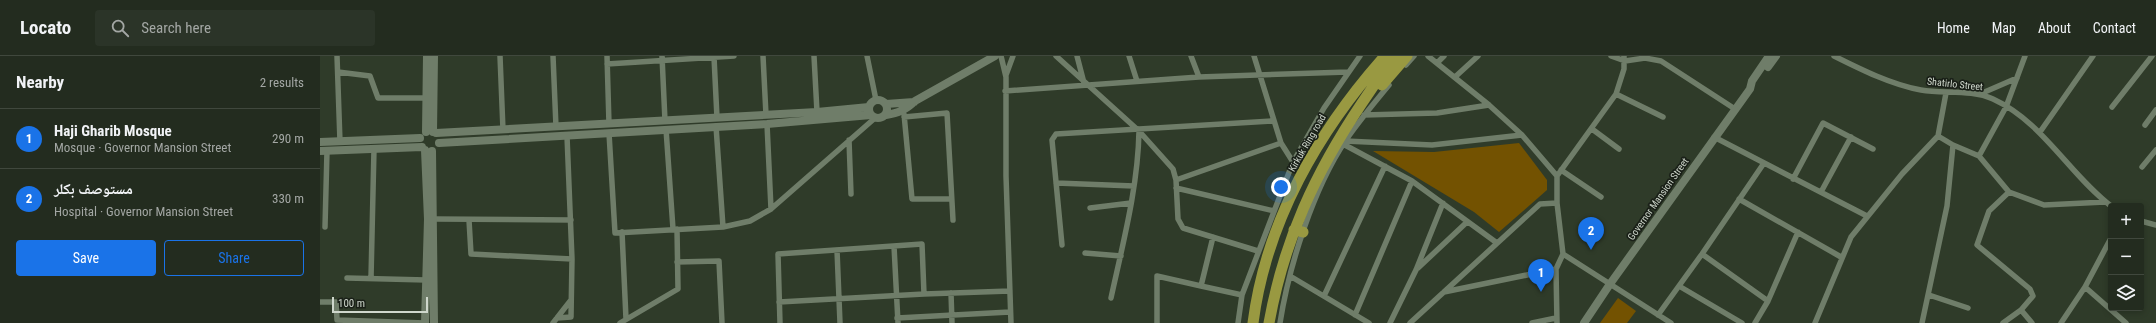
<!DOCTYPE html>
<meta charset="utf-8">
<style>
body{margin:0;font-family:"Roboto Condensed","Noto Naskh Arabic",sans-serif;background:#2b3428;color:#f1f3f6}
.controls{position:absolute;right:12px;bottom:12px;display:grid;overflow:hidden;border-radius:4px;box-shadow:0 2px 6px #0003}
.controls button{width:36px;height:36px;display:grid;place-items:center;padding:0;border:0;border-bottom:1px solid #40483d;background:#232c1f;color:#f1f3f6;font:20px sans-serif}
.scale{position:absolute;left:12px;bottom:10px;width:96px;box-sizing:border-box;padding-left:4px;border:2px solid #cfd7cc;border-top:0;font-size:11px;line-height:14px;white-space:nowrap;color:#cfd7cc;-webkit-text-stroke:3px #1a2018;paint-order:stroke}
.you{position:absolute;left:961px;top:131px;width:14px;height:14px;margin:-10px;border:3px solid #fff;border-radius:50%;background:#1a73e8;box-shadow:0 0 0 6px #1a73e833}
.badge{display:grid;place-items:center;width:26px;height:26px;border-radius:50%;background:#1a73e8;color:#fff;font-size:13px;font-weight:700}
.pin{position:absolute;translate:-50% -33px;filter:drop-shadow(0 1px 2px #0008)}
.pin::after{content:'';position:absolute;top:21px;width:14px;height:12px;background:inherit;clip-path:polygon(0 0,100% 0,50% 100%)}
.list{margin:0;padding:0;list-style:none}
h2{display:flex;justify-content:space-between;align-items:center;height:52px;margin:0;padding:0 16px;font-size:17px}
h2 small{font-size:13px;font-weight:400;color:#a3a7a4}
.list li{display:grid;grid-template-columns:26px 1fr auto;gap:12px;align-items:center;box-sizing:border-box;height:60px;padding:0 16px;border-top:1px solid #40483d}
.list b{display:block;font-size:15px;white-space:nowrap}
.list p{margin:0;font-size:13px;white-space:nowrap;color:#a3a7a4}
.list em{font-size:13px;font-style:normal;color:#a3a7a4}
.actions{display:flex;gap:8px;padding:12px 16px}
.actions a{flex:1;padding:9px 0;border:1px solid #1a73e8;border-radius:4px;text-align:center;font-size:14px;color:#1a73e8}
.actions .main{background:#1a73e8;color:#fff}
.icon{flex:none;width:22px;height:22px;fill:none;stroke:currentColor;stroke-width:2;stroke-linecap:round;stroke-linejoin:round}
.map{position:relative;flex:none;width:1836px;height:267px;overflow:hidden}
header{display:flex;align-items:center;gap:24px;box-sizing:border-box;height:56px;padding:0 20px;background:#232c1f;border-bottom:1px solid #40483d}
header strong{font-size:19px}
nav{display:flex;gap:22px;margin-inline-start:auto;font-size:14px}
.search{width:280px;height:36px;background:#2b3428;display:flex;align-items:center;gap:10px;box-sizing:border-box;padding:0 14px;border-radius:4px;color:#a3a7a4;font-size:15px}
main{display:flex}
aside{flex:1;background:#232c1f}
.map>svg:first-child{display:block}
.green{fill:#735201}
.lines{fill:none;stroke-linecap:round;stroke-linejoin:round}
.street{stroke:#6f7d69;stroke-width:5.5}
.secondary{stroke:#6f7d69;stroke-width:8}
.highway{stroke:#999941;stroke-width:11}
.labels{text-anchor:middle;dominant-baseline:central;stroke-width:3.5;stroke-linejoin:round;paint-order:stroke}
.street-label{font-size:10px;fill:#cfd7cc;stroke:#1a2018}
</style>
<header>
<strong>Locato</strong>
<div class="search"><svg class="icon" aria-label="search" viewBox="0 0 24 24"><circle cx="10" cy="10" r="6"/><path d="M15 15l6 6"/></svg>Search here</div>
<nav><a>Home</a><a>Map</a><a>About</a><a>Contact</a></nav>
</header>
<main>
<aside>
<h2>Nearby<small>2 results</small></h2>
<ul class="list">
<li><span class="badge">1</span><div><b>Haji Gharib Mosque</b><p>Mosque · Governor Mansion Street</p></div><em>290 m</em></li>
<li><span class="badge">2</span><div><b>مستوصف بكلر</b><p>Hospital · Governor Mansion Street</p></div><em>330 m</em></li>
</ul>
<div class="actions"><a class="main">Save</a><a>Share</a></div>
</aside>
<div class="map">
<svg width="1836" height="267" viewBox="0 0 1836 267">
<rect width="100%" height="100%" fill="#2f3b29"/>
<path class="green" d="M1199 87 1227 124V134L1179 176 1154 156 1053 95 1114 96Z
M1298 242 1316 255 1307 267H1280Z"/>
<g class="lines">
<path class="street" d="M17 0 20 86
M180 0 183 74
M233 0 236 71
M287 0 289 68
M342 0 345 65
M443 0 446 59
M494 0 497 56
M547 0 556 44
M681 0 686 21V120L691 267
M736 0 819 75 853 113 856 124 858 163 863 172 938 195
M757 0 764 27
M809 0 817 25
M871 0 879 21
M934 0 961 87 973 106
M1108 0 1169 49 1202 79 1237 120
M1291 0 1305 5 1325 2 1341 5 1415 53
M1514 0C1540 13 1572 29 1601 34 1624 38 1651 33 1673 43 1723 66 1749 118 1791 150
M394 1 397 62
M1117 7 1124 0
M287 8 414 0
M1086 9 1094 0
M18 16 50 20 58 42H107
M686 19 693 0
M1135 21 1158 0
M685 35 879 21 1028 16
M1296 38 1343 61
M1660 38 1697 22
M1792 51 1832 0
M584 58 592 143H631
M1044 59 1117 57 1169 49
M584 61 627 57 633 164
M447 68 451 153
M1825 69 1836 54
M396 70 403 171
M346 73 353 173
M1272 73 1299 93
M1720 76 1773 0
M289 77 295 177 403 171 430 165 451 153 555 62
M1394 81 1547 160
M529 84 531 138
M1025 85 1112 89 1202 79
M1023 88 1092 125 1177 187
M1633 89 1659 100 1689 136 1669 155 1657 189 1710 233 1713 240 1701 254
M1659 100 1686 51 1705 0
M1822 111 1836 94
M1241 114 1281 141
M1473 123 1503 67 1553 93
M856 124 961 87
M736 127 814 130
M856 132 954 155
M1501 136 1531 81
M1689 136 1724 149 1785 146
M1419 143 1521 201
M770 152 811 147
M114 163 251 164
M149 164 151 198 252 203
M1821 165 1836 169
M5 171 7 95
M302 176 306 263
M742 189 732 84 736 78 954 65
M574 190 578 267
M517 194 520 267
M765 197 801 200
M1243 198 1351 267
M1382 198 1448 245
M357 206 399 205 402 267
M1098 212 1147 166
M970 220 1049 267
M27 222 106 224
M51 222 54 93
M881 230 922 239
M1359 230 1422 267
M1765 231 1806 267
M1124 236 1236 213
M631 237 632 267
M1609 239 1648 252
M1004 240 1065 110
M791 242C803 187 818 131 819 75
M0 246H16L17 264 105 267
M459 246 604 238
M1035 259 1092 125
M1338 259 1382 198 1444 107
M237 262 251 261 252 203 247 80
M577 262 690 256
M233 267 251 244
M300 267 358 233 357 173
M460 267 458 198 602 188 604 238 690 235
M837 267V220L881 230 893 181
M918 267 922 239 973 106 1004 52 1040 0
M960 267C969 210 993 133 1026 84 1039 65 1054 47 1069 29
M1070 267 1096 214 1123 147
M1090 267 1220 148 1237 147
M1212 267 1236 262
M1237 267 1236 213 1243 198 1237 147V120L1296 38 1304 13V0
M1435 267 1448 245 1478 176
M1495 267 1531 181 1582 118 1618 80
M1602 267 1627 150 1633 89 1618 80 1626 37
M1683 267 1701 254 1712 267
M1741 267 1765 231 1791 182"/>
<path class="secondary" d="M1448 11 1456 0
M549 53a9 9 0 1 1 18 0a9 9 0 1 1-18 0Z
M566 48 594 46
M566 59C578 57 586 54 595 45L675 0
M106 76 107 0
M113 76 114 0
M116 77 497 56 549 51
M0 86 100 82
M119 87 447 68 551 59
M0 95 102 91
M112 95 114 267
M105 267 108 163 105 94
M1264 267 1290 228 1430 33 1432 25 1449 0"/>
<path class="highway" d="M1062 29 1087 0
M974 174 983 176
M933 267C946 166 998 75 1065 0
M949 267C964 184 995 117 1042 47 1053 31 1063 15 1076 0"/>
</g>
<g class="labels">
<g class="street-label">
<text transform="translate(1635 28) rotate(6)">Shatirlo Street</text>
<text transform="translate(987 87) rotate(-60)">Kirkuk Ring road</text>
<text transform="translate(1338 143) rotate(-55)">Governor Mansion Street</text>
</g>
</g>
</svg>
<div class="controls">
<button>+</button>
<button>−</button>
<button><svg class="icon" aria-label="layers" viewBox="0 0 24 24"><path d="M12 4l9 5-9 5-9-5zM3 14l9 5 9-5"/></svg></button>
</div>
<div class="scale">100 m</div>
<div class="you"></div>
<div class="pin badge" style="left:1221px;top:236px">1</div>
<div class="pin badge" style="left:1271px;top:194px">2</div>
</div>
</main>
